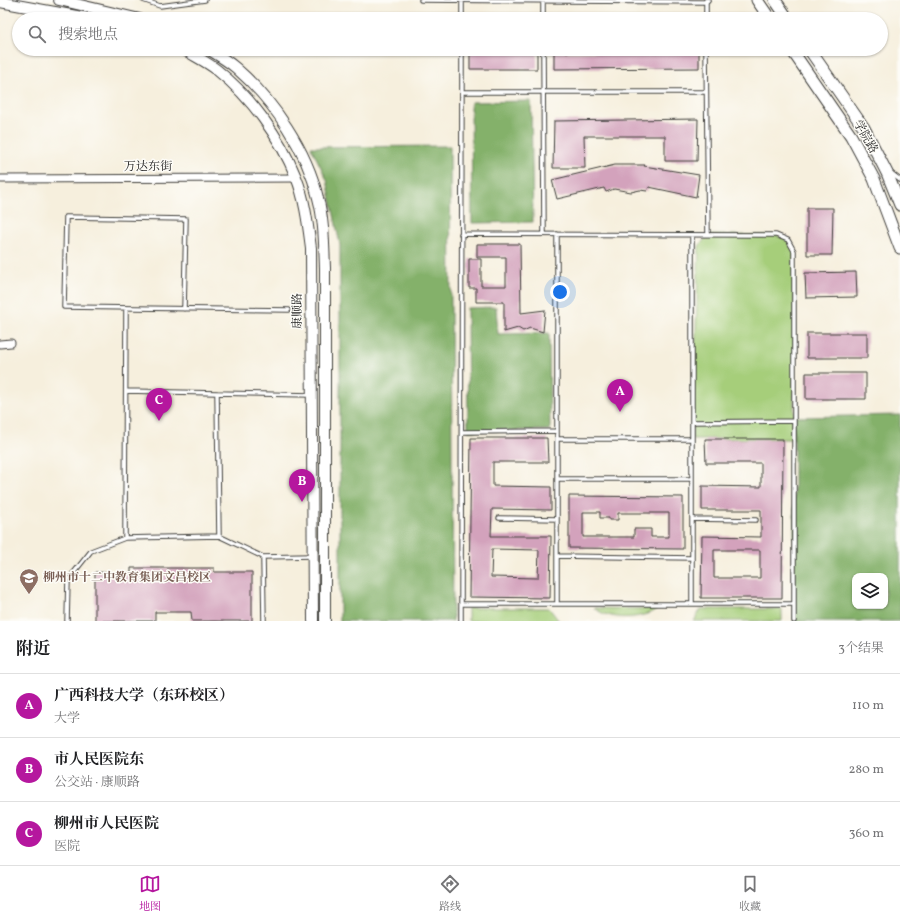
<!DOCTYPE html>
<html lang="zh">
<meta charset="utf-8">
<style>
body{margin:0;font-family:Vollkorn,"Noto Serif SC",serif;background:#f6f6f6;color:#202124}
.controls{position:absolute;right:12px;bottom:12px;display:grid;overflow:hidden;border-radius:8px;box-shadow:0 1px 3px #0004}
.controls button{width:36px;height:36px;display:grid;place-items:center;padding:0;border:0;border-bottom:1px solid #e0e0e0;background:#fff;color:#202124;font:20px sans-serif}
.you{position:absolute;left:560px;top:292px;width:14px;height:14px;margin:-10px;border:3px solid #fff;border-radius:50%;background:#1a73e8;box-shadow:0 0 0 6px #1a73e833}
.badge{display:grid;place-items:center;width:26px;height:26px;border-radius:50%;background:#b5179e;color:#fff;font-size:13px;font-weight:700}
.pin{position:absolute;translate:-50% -33px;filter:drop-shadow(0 1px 2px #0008)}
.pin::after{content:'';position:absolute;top:21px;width:14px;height:12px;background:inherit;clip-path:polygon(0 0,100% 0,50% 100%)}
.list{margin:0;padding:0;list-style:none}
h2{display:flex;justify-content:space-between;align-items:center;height:52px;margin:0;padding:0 16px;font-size:17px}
h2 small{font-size:13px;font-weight:400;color:#757577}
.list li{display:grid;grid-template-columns:26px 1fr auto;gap:12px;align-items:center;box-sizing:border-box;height:64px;padding:0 16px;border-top:1px solid #e0e0e0}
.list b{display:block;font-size:15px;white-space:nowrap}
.list p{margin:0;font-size:13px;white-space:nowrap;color:#757577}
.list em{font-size:13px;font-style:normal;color:#757577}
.icon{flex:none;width:22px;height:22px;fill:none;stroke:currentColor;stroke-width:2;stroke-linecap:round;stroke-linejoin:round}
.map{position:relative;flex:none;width:900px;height:621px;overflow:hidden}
.search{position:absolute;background:#fff;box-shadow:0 1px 3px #0004;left:12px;right:12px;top:12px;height:44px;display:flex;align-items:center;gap:10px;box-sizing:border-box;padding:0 14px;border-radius:22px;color:#757577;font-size:15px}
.sheet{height:244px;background:#fff}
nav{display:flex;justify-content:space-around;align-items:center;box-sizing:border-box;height:56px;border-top:1px solid #e0e0e0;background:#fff;font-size:11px;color:#757577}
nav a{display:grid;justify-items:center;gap:2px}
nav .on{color:#b5179e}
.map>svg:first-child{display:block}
.green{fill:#a6ce7a;stroke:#61754b}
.forest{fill:#84b16a;stroke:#506643;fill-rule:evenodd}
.building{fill:#d3a2bc;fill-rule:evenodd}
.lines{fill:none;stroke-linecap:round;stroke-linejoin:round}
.lane-casing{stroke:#3d3c39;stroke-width:5.5}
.street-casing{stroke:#3d3c39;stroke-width:9}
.secondary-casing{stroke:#3d3c39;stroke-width:12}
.primary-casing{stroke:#3d3c39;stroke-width:13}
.lane{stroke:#fff;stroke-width:3.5}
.street{stroke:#fff;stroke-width:7}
.secondary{stroke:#fff;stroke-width:10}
.primary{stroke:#fff;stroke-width:11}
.labels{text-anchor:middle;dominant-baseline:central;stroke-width:3;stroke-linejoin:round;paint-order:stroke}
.street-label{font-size:12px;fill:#1c1c1c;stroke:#fdfcf7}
.education-label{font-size:12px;font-weight:bold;fill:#785e54;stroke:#fdfcf7;text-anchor:start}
</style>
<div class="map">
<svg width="900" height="621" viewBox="0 0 900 621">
<rect width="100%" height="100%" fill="#fdfcf7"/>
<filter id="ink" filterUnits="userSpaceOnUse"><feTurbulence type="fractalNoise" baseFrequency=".025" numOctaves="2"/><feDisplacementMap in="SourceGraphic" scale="8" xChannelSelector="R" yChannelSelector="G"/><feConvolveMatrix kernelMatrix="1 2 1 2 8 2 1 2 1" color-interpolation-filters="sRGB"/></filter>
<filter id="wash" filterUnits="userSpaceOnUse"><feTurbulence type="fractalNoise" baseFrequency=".012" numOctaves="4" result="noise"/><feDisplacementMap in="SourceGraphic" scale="16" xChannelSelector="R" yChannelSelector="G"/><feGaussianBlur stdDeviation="0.9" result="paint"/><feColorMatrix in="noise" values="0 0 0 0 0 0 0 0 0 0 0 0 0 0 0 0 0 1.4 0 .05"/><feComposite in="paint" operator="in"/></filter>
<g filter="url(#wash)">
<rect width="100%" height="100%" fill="#f6efdd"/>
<path class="green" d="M708 235H776L788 240 794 251V439H692L699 246Z
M468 608H549L559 621H468Z
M594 608 658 609C640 620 610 621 594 608Z
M701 609H782V621H694Z"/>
<path class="forest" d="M531 101 533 222 472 223 471 102Z
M450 146 453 621H340V245L327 180 311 147Z
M496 307 498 334 549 333 550 430 468 431 467 308Z
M900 415V621H794V417ZM855 576H885V606H855Z"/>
<g id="blocks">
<path class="building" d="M470 51H537V69H470Z
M554 52H699V68L554 69Z
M698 119 697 161H665V136H584L585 168H553L554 121Z
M615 165H645L644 166 699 175 696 197 649 187 647 191 640 190 631 192 614 189 606 192 604 188 557 199 552 180Z
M807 208H833L832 255H807Z
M477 244H520L521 313 545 310 543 332 530 328 523 331 518 328 504 332V302H476V288H469V259H481V286H506V257H477Z
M856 272 857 297 806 298 805 273Z
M807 333H867V358H807Z
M806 373H866V399H806Z
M471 438H547L548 462H493V486L551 487V510L492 509 491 536H551L550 598 469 597ZM492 549 539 550 538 578 491 577Z
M705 439H783L782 598H701L702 536 761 537V510H702V486L761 487V463H706ZM714 550H760V578H714Z
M569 496 683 497V549L569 548ZM583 512H600V518H609V520H618V513H669V537H651V529H634V537H583Z
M131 568H214V572H252V621H192L191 612H155V621H95V572L131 573Z"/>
</g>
</g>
<g filter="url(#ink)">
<use href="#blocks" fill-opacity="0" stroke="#3d3c39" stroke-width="1"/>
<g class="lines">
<defs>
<path id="lane" d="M143 0 160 6 205 0
M421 0 706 2 708 0
M462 0V19
M706 0V19
M543 1V19
M543 49 544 234
M706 49 708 235
M462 92H706
M891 173 900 180
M461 234 776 235 788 240 794 251V621
M557 234V604
M692 235V604
M184 309 186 219 66 217 64 307 289 310
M126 391 217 393
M692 422 794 421
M462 432 557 431
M557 439H692
M557 479H692
M499 518 557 519
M692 519 756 520
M219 536 217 393 311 395
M125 538 126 308
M557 556 692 558
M263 557 264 621
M461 604H794
M67 621 68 580 91 551 125 538 219 536 263 557 311 556
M461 621 462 49"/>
<path id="street" d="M0 179 297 178
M0 344 11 343"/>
<path id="secondary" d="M59 0 140 19
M0 2 93 19
M183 49C194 56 207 62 217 70 251 97 280 137 296 177 305 199 308 225 311 248L313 621
M208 49C218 55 228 61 236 68 273 100 307 150 318 198 324 220 324 244 325 268V621"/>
<path id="primary" d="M757 0 770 19
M775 0 788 19
M791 49 851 136 874 179 900 248
M809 49 864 128 887 173 900 205"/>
</defs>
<use href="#lane" class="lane-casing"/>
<use href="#street" class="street-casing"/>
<use href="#secondary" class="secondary-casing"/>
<use href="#primary" class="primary-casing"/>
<use href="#lane" class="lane"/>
<use href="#street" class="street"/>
<use href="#secondary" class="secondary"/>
<use href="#primary" class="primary"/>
</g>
</g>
<defs>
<symbol id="school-pin" viewBox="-11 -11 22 30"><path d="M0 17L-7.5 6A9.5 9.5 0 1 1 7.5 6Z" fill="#8d6e63" stroke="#fdfcf7"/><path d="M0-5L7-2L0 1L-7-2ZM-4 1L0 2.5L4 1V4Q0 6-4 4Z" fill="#fff"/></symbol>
</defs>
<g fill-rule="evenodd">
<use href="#school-pin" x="18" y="567" width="22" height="30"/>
</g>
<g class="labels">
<g class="street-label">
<text transform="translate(865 137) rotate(60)">学院路</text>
<text x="148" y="167">万达东街</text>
<text transform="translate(298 311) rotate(-90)">康顺路</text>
</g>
<g class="education-label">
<text x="43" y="578">柳州市十二中教育集团文昌校区</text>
</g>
</g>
</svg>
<div class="controls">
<button><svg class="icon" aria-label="layers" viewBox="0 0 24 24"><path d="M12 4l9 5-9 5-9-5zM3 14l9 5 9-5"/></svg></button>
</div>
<div class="you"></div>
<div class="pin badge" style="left:620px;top:412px">A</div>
<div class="pin badge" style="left:302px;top:502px">B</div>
<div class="pin badge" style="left:159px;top:421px">C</div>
<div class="search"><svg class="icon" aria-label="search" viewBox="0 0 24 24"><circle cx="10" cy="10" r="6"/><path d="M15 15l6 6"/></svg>搜索地点</div>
</div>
<section class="sheet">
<h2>附近<small>3个结果</small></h2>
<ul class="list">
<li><span class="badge">A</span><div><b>广西科技大学（东环校区）</b><p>大学</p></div><em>110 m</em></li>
<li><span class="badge">B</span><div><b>市人民医院东</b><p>公交站 · 康顺路</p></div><em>280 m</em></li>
<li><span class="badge">C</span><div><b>柳州市人民医院</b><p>医院</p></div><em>360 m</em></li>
</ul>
</section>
<nav>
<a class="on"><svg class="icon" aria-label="map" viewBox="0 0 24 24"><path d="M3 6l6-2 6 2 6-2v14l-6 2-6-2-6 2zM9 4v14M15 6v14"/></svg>地图</a>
<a><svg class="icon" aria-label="directions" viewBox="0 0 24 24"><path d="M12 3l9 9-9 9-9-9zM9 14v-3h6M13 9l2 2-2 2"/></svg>路线</a>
<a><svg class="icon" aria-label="saved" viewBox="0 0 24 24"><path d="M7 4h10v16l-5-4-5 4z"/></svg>收藏</a>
</nav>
